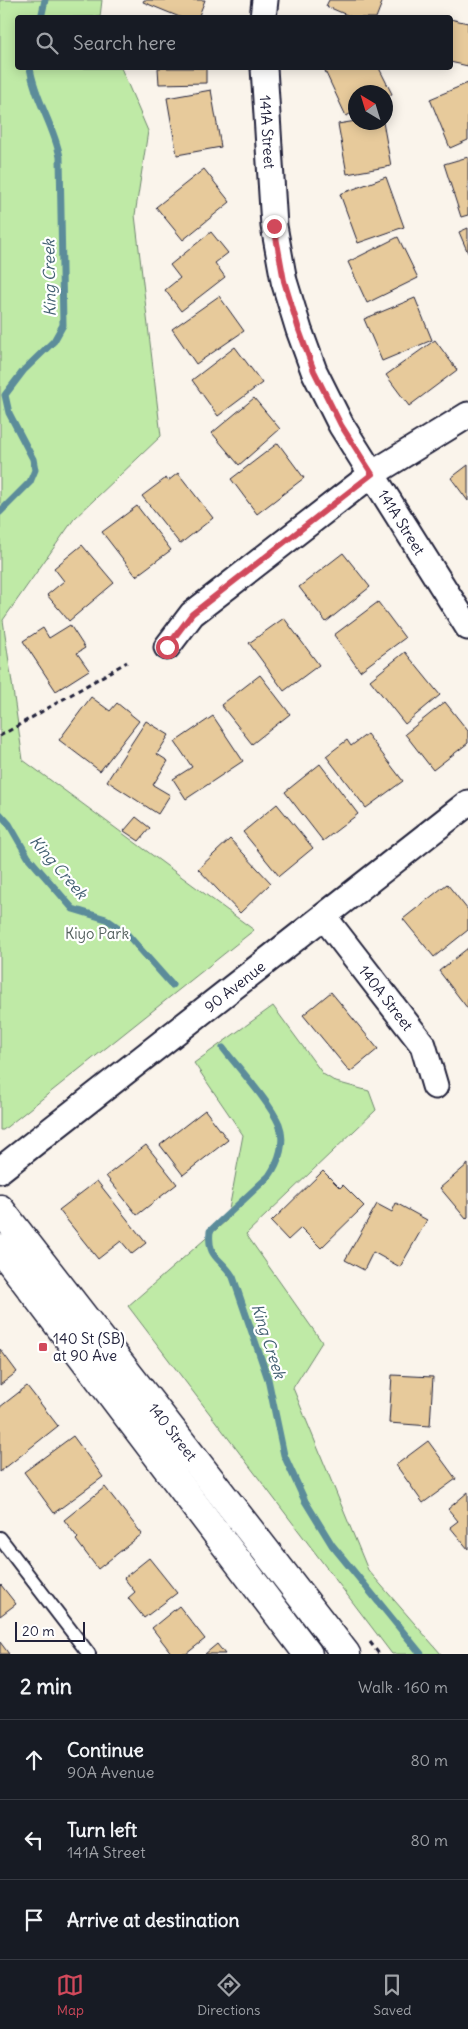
<!DOCTYPE html>
<meta charset="utf-8">
<style>
body{margin:0;font-family:Delius,sans-serif;background:#242831;color:#f1f3f6}
.compass{position:absolute;left:348px;top:85px;width:45px;height:45px;border-radius:50%;background:#171b24;box-shadow:0 2px 12px #0003;rotate:322deg}
.scale{position:absolute;left:15px;bottom:12px;width:70px;box-sizing:border-box;padding-left:5px;border:2px solid #22223b;border-top:0;font-size:14px;line-height:18px;white-space:nowrap;color:#22223b;-webkit-text-stroke:4px #fff;paint-order:stroke}
.stop{position:absolute;width:15px;height:15px;margin:-11px;border:4px solid #d1495b;border-radius:50%;background:#fff}
.stop.end{background:#d1495b;border-color:#fff;box-shadow:0 1px 5px #0008}
.list{margin:0;padding:0;list-style:none}
h2{display:flex;justify-content:space-between;align-items:center;height:65px;margin:0;padding:0 20px;font-size:21px}
h2 small{font-size:16px;font-weight:400;color:#9ea1a6}
.list li{display:grid;grid-template-columns:32px 1fr auto;gap:15px;align-items:center;box-sizing:border-box;height:80px;padding:0 20px;border-top:1px solid #363941}
.list b{display:block;font-size:19px;white-space:nowrap}
.list p{margin:0;font-size:16px;white-space:nowrap;color:#9ea1a6}
.list em{font-size:16px;font-style:normal;color:#9ea1a6}
.icon{flex:none;width:28px;height:28px;fill:none;stroke:currentColor;stroke-width:2;stroke-linecap:round;stroke-linejoin:round}
.map{position:relative;flex:none;width:468px;height:1654px;overflow:hidden}
.search{position:absolute;background:#171b24;box-shadow:0 2px 12px #0003;left:15px;right:15px;top:15px;height:55px;display:flex;align-items:center;gap:12px;box-sizing:border-box;padding:0 18px;border-radius:5px;color:#9ea1a6;font-size:19px}
.sheet{height:305px;background:#171b24}
nav{display:flex;justify-content:space-around;align-items:center;box-sizing:border-box;height:70px;border-top:1px solid #363941;background:#171b24;font-size:14px;color:#9ea1a6}
nav a{display:grid;justify-items:center;gap:2px}
nav .on{color:#d1495b}
.map>svg:first-child{display:block}
.green{fill:#bfeaa6;stroke:#708670}
.lines{fill:none;stroke-linecap:round;stroke-linejoin:round}
.stream{stroke:#5b8c9a;stroke-width:7}
.building{fill:#e7ca9b;stroke:#22223b}
.lane-casing{stroke:#22223b;stroke-width:16}
.street-casing{stroke:#22223b;stroke-width:29}
.secondary-casing{stroke:#22223b;stroke-width:31}
.path{stroke:#22223b;stroke-width:3;stroke-dasharray:5 4;stroke-linecap:butt}
.lane{stroke:#fff;stroke-width:12}
.street{stroke:#fff;stroke-width:25}
.secondary{stroke:#fff;stroke-width:28}
.route{stroke:#d1495b;stroke-width:6}
.poi-dot{fill:#d1495b;stroke:#fff;stroke-width:2}
.labels{text-anchor:middle;dominant-baseline:central;stroke-width:4.5;stroke-linejoin:round;paint-order:stroke}
.street-label{font-size:15px;fill:#22223b;stroke:#fff}
.park-label{font-size:15px;fill:#515e5b;stroke:#fff}
.poi-label{font-size:15px;fill:#22223b;stroke:#fff;text-anchor:start}
.water-label{font-size:16px;font-style:italic;fill:#436072;stroke:#fff}
</style>
<div class="map">
<svg width="468" height="1654" viewBox="0 0 468 1654">
<rect width="100%" height="100%" fill="#faf4eb"/>
<filter id="ink" filterUnits="userSpaceOnUse"><feTurbulence type="fractalNoise" baseFrequency=".02" numOctaves="2"/><feDisplacementMap in="SourceGraphic" scale="10" xChannelSelector="R" yChannelSelector="G"/><feConvolveMatrix kernelMatrix="1 2 1 2 8 2 1 2 1" color-interpolation-filters="sRGB"/></filter>
<g filter="url(#ink)">
<path class="green" d="M0 0H102L100 17 18 18V68H121L148 131 135 215 161 436 74 519 3 620 23 760 254 930 3 1130H0Z
M273 1006 323 1074 336 1082 369 1091 376 1110 246 1234 322 1342 293 1388 368 1570 441 1654H392L128 1306 227 1220 243 1135 194 1063Z"/>
<g class="lines">
<path class="stream" d="M41 18 45 0
M0 512 30 482 35 470 33 459 9 413 5 395 24 370 54 341 63 325 60 157C54 125 35 100 30 68
M0 814 9 824 28 857 73 909 106 919 126 933 172 985
M223 1048C239 1069 269 1101 279 1124 286 1141 279 1162 269 1176L210 1231C207 1259 221 1257 233 1277L268 1379 284 1455 305 1501 332 1545 421 1654"/>
</g>
<path class="building" d="M144 0H205L198 18H182L143 2Z
M329 0H383L376 18H354L326 6Z
M450 19 468 23V66L450 62Z
M158 68H206V83L159 84Z
M332 68H379L392 94 386 97V92H356V111L346 116 325 71Z
M468 83V140L450 148 430 99Z
M211 90 221 147 177 155 167 98Z
M356 121V122H383L391 166 347 174 338 124Z
M468 157V215L461 217 444 164Z
M204 169 230 202 183 240 156 207Z
M386 177 404 227 358 243 340 194Z
M468 228V253L459 232Z
M211 232 228 253 215 263 225 277 181 311 165 290 180 278 170 265Z
M398 237 418 278 367 303 348 262Z
M219 296 244 331 196 364 172 329Z
M415 298 432 340 382 361 364 319Z
M435 340 457 370 409 406 386 375Z
M235 347 262 383 218 416 192 380Z
M254 398 280 429 239 465 212 433Z
M278 443 304 478 257 514 231 479Z
M468 465V501L451 478Z
M178 473 213 518 180 544 142 496 166 478 168 481Z
M137 506 171 550 136 576 102 532Z
M82 545 114 583 69 621 47 595 64 581 54 568Z
M343 553 370 587 326 622 299 587Z
M378 602 405 638 360 671 334 635Z
M284 618 319 665 284 691 249 643Z
M70 625 85 648 77 653 89 670 56 691 23 641 43 628 49 638Z
M405 652 440 695 405 724 370 680Z
M260 675 290 714 252 744 221 705Z
M91 697 110 711 117 703 139 721 100 771 59 740Z
M445 702 468 731V743L433 770 405 734Z
M213 716 243 761 186 799 173 779 192 767 175 742Z
M146 721 169 735 157 754 168 761 153 785 170 795 158 814 107 781Z
M367 734 403 781 366 808 326 756 347 740 351 746Z
M320 764 358 814 323 841 285 792Z
M277 804 313 848 279 876 243 832Z
M136 817 150 828 139 841 124 831Z
M230 839 271 883 240 913 198 869Z
M447 884 468 910V930L434 957 403 919Z
M468 948V1009L439 971Z
M331 992 378 1049 350 1072 303 1015Z
M205 1110 228 1140 183 1175 160 1145Z
M146 1145 177 1184 137 1215 106 1176Z
M468 1164V1217L466 1219 440 1188Z
M323 1171 340 1188 343 1185 364 1206 321 1248 301 1228 288 1240 271 1222Z
M97 1181 146 1243 132 1254 121 1241 98 1259 59 1210Z
M396 1203 427 1220 400 1267 373 1252 364 1270 345 1260 377 1204 392 1212Z
M0 1349 17 1372 0 1385Z
M392 1375 433 1377 430 1426 389 1423Z
M27 1386 58 1426 0 1472V1407Z
M73 1436 103 1477 54 1513 24 1472Z
M428 1441 456 1479 423 1503 396 1465Z
M105 1487 142 1534 98 1569 76 1540 78 1538 64 1520Z
M468 1492V1549L450 1527 458 1521 448 1509Z
M149 1558 177 1593 144 1618 128 1598 135 1592 124 1578Z
M1 1585 16 1604 0 1616V1586Z
M179 1606 205 1639 186 1654H172L152 1628Z
M0 1642 9 1654H0Z
M217 1644 225 1654H205Z"/>
<g class="lines">
<defs>
<path id="lane" d="M0 1538 89 1654"/>
<g id="street">
<path d="M263 18 265 0"/>
<path id="s1" d="M264 68 274 226 284 281 299 330 314 371 341 425 468 627"/>
<path d="M167 647 192 614 372 474 468 415"/>
<path id="s2" d="M324 917 423 1045 435 1086"/>
<path id="s3" d="M0 1170 468 803"/>
</g>
<g id="secondary">
<path id="s4" d="M0 1209 346 1654"/>
<path d="M0 1248 308 1654"/>
</g>
</defs>
<use href="#lane" class="lane-casing"/>
<use href="#street" class="street-casing"/>
<use href="#secondary" class="secondary-casing"/>
<path class="path" d="M0 736 127 662
M370 1642 379 1654"/>
<use href="#lane" class="lane"/>
<use href="#street" class="street"/>
<use href="#secondary" class="secondary"/>
</g>
</g>
<g class="lines" filter="url(#ink)">
<path class="route" d="M167 647 192 614 372 474 341 425 314 371 299 330 284 281 274 226"/>
</g>
<rect class="poi-dot" x="38" y="1342" width="10" height="10" rx="2.5"/>
<g class="labels">
<g class="street-label">
<text stroke="none"><textPath href="#s1" startOffset="64">141A Street</textPath></text>
<text stroke="none"><textPath href="#s1" startOffset="484">141A Street</textPath></text>
<text stroke="none"><textPath href="#s3" startOffset="298">90 Avenue</textPath></text>
<text stroke="none"><textPath href="#s2" startOffset="102">140A Street</textPath></text>
<text stroke="none"><textPath href="#s4" startOffset="282">140 Street</textPath></text>
</g>
<g class="park-label">
<text x="97" y="933">Kiyo Park</text>
</g>
<g class="poi-label">
<text x="53" y="1338">140 St (SB)<tspan x="53" dy="17">at 90 Ave</tspan></text>
</g>
<g class="water-label">
<text transform="translate(49 278) rotate(-91)">King Creek</text>
<text transform="translate(59 867) rotate(49)">King Creek</text>
<text transform="translate(269 1341) rotate(72)">King Creek</text>
</g>
</g>
</svg>
<svg class="compass" viewBox="-18 -18 36 36"><path d="M0-13l5 13h-10z" fill="#e53935"/><path d="M0 13l5-13h-10z" fill="#9ea1a6"/></svg>
<div class="scale">20 m</div>
<div class="stop" style="left:167px;top:647px"></div>
<div class="stop end" style="left:274px;top:226px"></div>
<div class="search"><svg class="icon" aria-label="search" viewBox="0 0 24 24"><circle cx="10" cy="10" r="6"/><path d="M15 15l6 6"/></svg>Search here</div>
</div>
<section class="sheet">
<h2>2 min<small>Walk · 160 m</small></h2>
<ul class="list">
<li><svg class="icon" aria-label="ahead" viewBox="0 0 24 24"><path d="M12 20V5M6 11l6-6 6 6"/></svg><div><b>Continue</b><p>90A Avenue</p></div><em>80 m</em></li>
<li><svg class="icon" aria-label="left" viewBox="0 0 24 24"><path d="M17 20v-9H6M10 6l-5 5 5 5"/></svg><div><b>Turn left</b><p>141A Street</p></div><em>80 m</em></li>
<li><svg class="icon" aria-label="arrive" viewBox="0 0 24 24"><path d="M6 21V4h12l-3 4 3 4H6"/></svg><div><b>Arrive at destination</b></div></li>
</ul>
</section>
<nav>
<a class="on"><svg class="icon" aria-label="map" viewBox="0 0 24 24"><path d="M3 6l6-2 6 2 6-2v14l-6 2-6-2-6 2zM9 4v14M15 6v14"/></svg>Map</a>
<a><svg class="icon" aria-label="directions" viewBox="0 0 24 24"><path d="M12 3l9 9-9 9-9-9zM9 14v-3h6M13 9l2 2-2 2"/></svg>Directions</a>
<a><svg class="icon" aria-label="saved" viewBox="0 0 24 24"><path d="M7 4h10v16l-5-4-5 4z"/></svg>Saved</a>
</nav>
